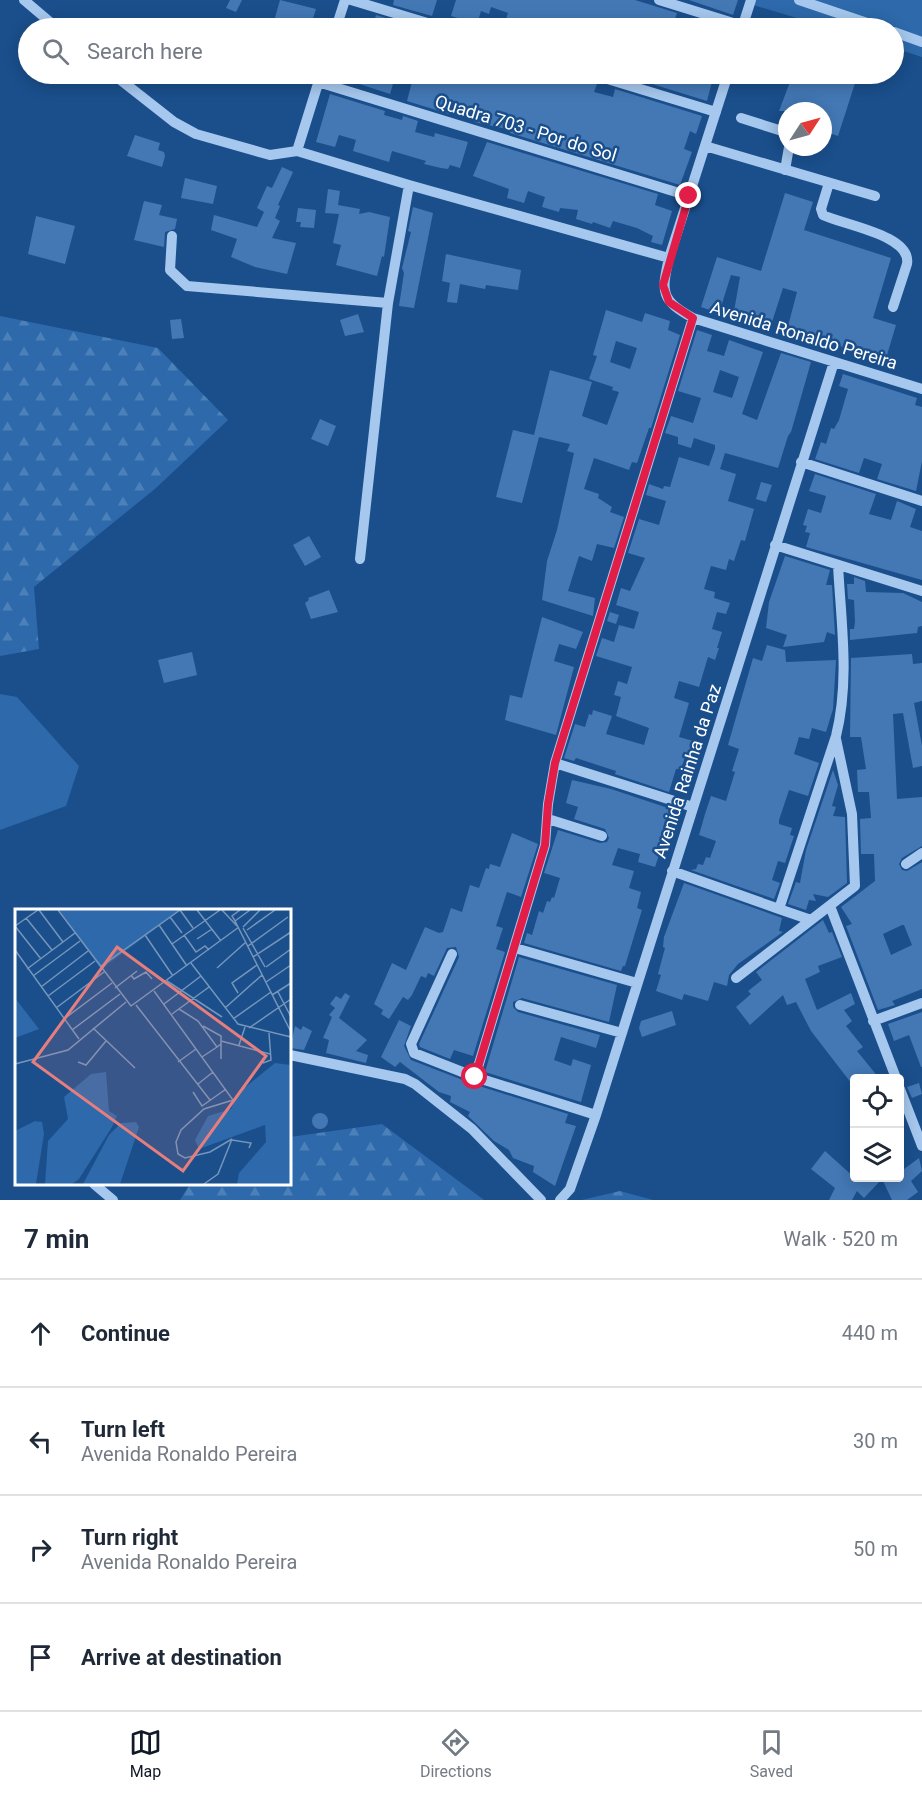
<!DOCTYPE html>
<meta charset="utf-8">
<style>
body{margin:0;font-family:Roboto,sans-serif;background:#f6f6f7;color:#1f2937}
.controls{position:absolute;right:18px;bottom:18px;display:grid;overflow:hidden;border-radius:6px;box-shadow:0 3px 15px #0003}
.controls button{width:54px;height:54px;display:grid;place-items:center;padding:0;border:0;border-bottom:2px solid #e0e1e3;background:#fff;color:#1f2937;font:30px sans-serif}
.compass{position:absolute;left:778px;top:102px;width:54px;height:54px;border-radius:50%;background:#fff;box-shadow:0 3px 15px #0003;rotate:54deg}
.stop{position:absolute;width:18px;height:18px;margin:-14px;border:4px solid #e11d48;border-radius:50%;background:#fff}
.stop.end{background:#e11d48;border-color:#fff;box-shadow:0 2px 6px #0008}
.list{margin:0;padding:0;list-style:none}
h2{display:flex;justify-content:space-between;align-items:center;height:78px;margin:0;padding:0 24px;font-size:26px}
h2 small{font-size:20px;font-weight:400;color:#747a83}
.list li{display:grid;grid-template-columns:39px 1fr auto;gap:18px;align-items:center;box-sizing:border-box;height:108px;padding:0 24px;border-top:2px solid #e0e1e3}
.list b{display:block;font-size:22px;white-space:nowrap}
.list p{margin:0;font-size:20px;white-space:nowrap;color:#747a83}
.list em{font-size:20px;font-style:normal;color:#747a83}
.icon{flex:none;width:33px;height:33px;fill:none;stroke:currentColor;stroke-width:2;stroke-linecap:round;stroke-linejoin:round}
.map{position:relative;flex:none;width:922px;height:1200px;overflow:hidden}
.search{position:absolute;background:#fff;box-shadow:0 3px 15px #0003;left:18px;right:18px;top:18px;height:66px;display:flex;align-items:center;gap:15px;box-sizing:border-box;padding:0 21px;border-radius:33px;color:#747a83;font-size:22px}
.sheet{height:510px;background:#fff}
nav{display:flex;justify-content:space-around;align-items:center;box-sizing:border-box;height:84px;border-top:2px solid #e0e1e3;background:#fff;font-size:16px;color:#747a83}
nav a{display:grid;justify-items:center;gap:3px}
nav .on{color:#111827}
.map>svg:first-child{display:block}
.grass{fill:#2d69ab}
.forest{fill:url(#forest-firs)}
.building{fill:#4378b5;fill-rule:evenodd}
.lines{fill:none;stroke-linecap:round;stroke-linejoin:round}
.minor{stroke:#a6c8ee;stroke-width:10}
.route{stroke:#e11d48;stroke-width:8}
.labels{text-anchor:middle;dominant-baseline:central;stroke-width:5;stroke-linejoin:round;paint-order:stroke}
.street-label{font-size:18px;fill:#fff;stroke:#1a4f8c}
.inset-road{fill:none;stroke:#7695ba;stroke-width:1.5}
.view{fill:#e67e7e;fill-opacity:0.15;stroke:#e67e7e;stroke-width:3}
.inset-edge{fill:none;stroke:#fff;stroke-width:3}
</style>
<div class="map">
<svg width="922" height="1200" viewBox="0 0 922 1200">
<defs>
<pattern id="forest-firs" width="22" height="20" patternUnits="userSpaceOnUse" patternTransform="scale(1.5)"><rect width="22" height="20" fill="#2d69ab"/><path d="M5 1l3.5 6h-7zM16 11l3.5 6h-7z" fill="#4c80b8"/></pattern>
</defs>
<rect width="100%" height="100%" fill="#1a4f8c"/>
<path class="grass" d="M751 0H922V57L894 48V28H830L750 4Z
M0 694 17 697 79 766 66 806 0 830Z"/>
<path class="forest" d="M0 316 158 348 228 420 156 488 34 587 39 649 0 656Z
M382 1124 484 1200H180L190 1184H290V1137Z
M620 1191 653 1200H582Z"/>
<path class="building" d="M230 0H242L236 12 226 8Z
M280 0 316 9 310 28 274 21Z
M394 0H437L432 16 393 5Z
M456 0H635L677 13 672 28H503L508 13 491 7 489 14 481 11 476 28H465L468 21 451 16Z
M689 0H738L733 15Z
M376 15 420 28H372Z
M694 19 719 26V28H691Z
M335 74H396L390 94 335 76Z
M414 74H545L563 79 564 74 578 76 579 74H584L586 80 597 84 594 92 613 97 615 89 702 116 696 134 690 131 684 149 692 152 680 185 510 133 511 130 474 122 477 115 451 107 449 114 407 101Z
M620 74H714L707 101Z
M793 74H858L838 136 823 131V111H779Z
M330 94 385 111 384 115 402 120 403 116 418 121 415 132 434 137 435 133 468 142 460 168 450 165 448 169 441 168 424 164 426 161 392 151 389 162 353 151 356 140 339 135 335 147 316 142Z
M135 135 160 143 158 150 164 152 165 156 162 167 127 156Z
M487 142 658 194 655 205 672 211 662 245 651 242 653 236 637 228 613 221 610 228 593 222 592 224 576 219 578 210 560 208 559 212 542 207 545 197 528 191 524 203 507 198 509 189 473 176Z
M282 167 293 172 278 205 280 206 275 218 280 221 272 238 296 243 287 274 255 267 231 257 237 239 211 230 214 215 257 227 264 212 257 208 267 186 272 188Z
M185 178 217 186 213 204 181 198Z
M328 189 340 191 338 205 360 209 359 214 369 212 390 217 384 257 382 256 377 276 336 265 341 245 333 243 339 214 325 213Z
M785 193 813 202 804 230 891 258 873 318 896 325 887 355 864 349 863 351 846 348 787 330 797 292 783 288 771 325 765 323 764 328 733 317 740 277 731 275 719 313 701 307 717 257 761 271Z
M144 201 162 205 159 215 177 219 175 229 165 232 164 247 134 240Z
M413 207 433 213 414 308 399 306 404 273 402 268 411 232 408 231Z
M298 208 316 210 314 228 300 227 301 222H296Z
M36 216 75 226 65 264 28 254Z
M446 254 521 270 518 290 486 285 485 289 460 284 457 303 447 302 450 283 442 281Z
M606 310 642 322 645 313 670 321 668 330 680 335 651 428H649L637 463 632 462 629 470 594 458 584 489 599 494 598 498 612 507 610 512 624 517 614 548 597 544 592 561 579 556 568 591 595 598 593 616 542 600 547 561 557 530 574 453 567 451 570 444 539 437 522 503 496 497 513 430 534 435 550 370 592 382 582 416 607 425 619 392 612 390 613 387 589 379 597 356 593 355ZM616 341 637 348 630 369 610 362Z
M358 314 364 332 345 336 340 320Z
M181 319 184 338 172 339 170 320Z
M697 330 712 335 707 351 724 356 729 340 763 352 742 414 757 420 781 353 811 362 791 432 788 436 778 468 725 453 720 469 736 474 728 501 754 509 745 541 741 540 734 561 729 559 726 570 711 566 704 589 715 592 714 598 730 603 726 614 717 612 712 629 722 632 717 648H719L715 660 708 657 699 687 679 681 674 698 689 703 679 737 697 742 691 760 685 757 681 769H676L669 792 615 774 616 771 576 758 574 761 564 758 575 724 585 727 589 714 592 715 593 710 612 716 606 734 644 745 649 728 616 716 621 697 614 695 618 681 627 684 632 667 596 656 602 638 614 642 619 625 634 629 639 612 616 605 621 588 630 591 645 558 628 553 639 519 659 525 666 501 646 495 649 484 663 489 664 486 670 487 679 457 709 466 715 449V445L694 438 691 448 678 444V437L665 433 671 416 693 423 701 398 678 391ZM720 370 739 377 732 398 713 392Z
M843 374 917 398 915 405 922 407V461L916 491 877 479 882 464 864 458 859 473 815 459 821 442 826 444 831 428 834 429 839 420 848 389 839 386Z
M320 419 336 426 328 446 311 439Z
M815 474 876 494 869 514 891 520 897 501 916 509 910 527 922 531V580L806 547 810 533 805 532 807 526 803 525 808 509 821 513 826 496 809 491Z
M761 482 772 485 766 502 756 499Z
M309 536 321 557 305 566 293 545Z
M785 556 830 570 826 585H832L835 635 827 632 824 642 783 647 787 635 766 628 769 602Z
M854 577 865 581 866 592 903 593 922 602V626L918 627 917 633 850 640V629H854L855 622 854 600 848 599 847 584H854Z
M329 590 338 612 311 619 305 603 309 600 308 598Z
M610 612 619 615 616 624 607 621Z
M542 617 583 632 576 649 559 644 554 661 574 667 556 735 505 720 510 695 522 698Z
M767 645 785 650 786 662 836 660 833 709 826 732 812 728 809 739 799 737 794 754 819 763 808 796 789 790 779 820V824L792 828 790 835 794 836 785 863 778 861 772 880 780 883 774 899 691 870 696 869 698 864 703 865 706 857 710 858 716 841 699 835 705 814 711 796 726 801 735 772 732 771 739 749 728 745 753 658 762 661Z
M192 652 197 675 164 683 158 660Z
M912 654 913 664 922 663V701L914 703 922 746V766L913 768 903 713 893 714 897 799 922 797V846L902 858 899 864 902 870 907 871 922 862V989L892 1001 895 1005 878 1010 846 926 852 924 841 907 875 881 874 854H861L860 819 871 818 869 792H858L857 770 866 769 861 737H850L851 658ZM902 925H904L912 945 891 955 883 934Z
M833 770 838 785 832 806 836 807 833 816 845 817 847 883 828 897 813 894 816 901 809 900 806 910 788 904 796 882 800 883 806 850Z
M572 780 611 789 674 810 655 867 638 862 640 854 618 848 612 865 634 871 629 888 641 892 637 908 642 910 625 966H623L621 971 524 943 527 933 532 935 539 911 543 913 547 901 550 902 552 897 554 898 560 878 544 873 558 830 600 843 607 842 609 838 605 829 574 819 578 807 566 803Z
M512 833 538 844 521 897 507 892 496 926 503 928 496 949 505 952 473 1056 454 1050 450 1059 420 1047 419 1044 459 957 456 947 447 948 434 976 428 973 426 978 421 976 412 995 408 1000 403 997 389 1019 381 1014 383 1010 374 1004 392 963 406 970 425 927 439 933 443 932 451 908 462 912 470 885 479 888 486 868 489 869 490 864 500 867Z
M684 883 782 918 779 931 783 932 738 964 729 975 727 986 714 982 708 1001 684 994 682 1000 656 991 661 975 658 974 665 948 663 947 664 937Z
M823 920 829 933 832 932 842 957 818 966 820 972 805 979 817 1010 851 993 855 1004 844 1010 852 1021 846 1026 863 1047 857 1051 879 1078H855V1088L811 1031 796 1002 787 1005 783 995 750 1025 736 1007 751 994 748 991 762 980 756 972Z
M519 957 617 985 609 1022 522 998 513 1002V1007L518 1012 600 1035 596 1048 561 1037 554 1060 571 1066 573 1059 591 1065 581 1102 485 1072Z
M345 993 350 996 339 1018 367 1040 356 1051 368 1055 366 1063 326 1053 329 1040 323 1038 332 1017 329 1015 335 1008 330 1004 336 996 341 999Z
M672 1011 676 1025 642 1037 639 1028 641 1021Z
M922 1012V1067H921L909 1035 894 1041 888 1024Z
M399 1020 411 1026 404 1046 411 1060 473 1084 568 1114 565 1123 576 1126 555 1186 533 1172 534 1166 513 1158 509 1150 494 1141 468 1116 470 1112 450 1102 451 1096 439 1092 400 1062 395 1067 381 1057Z
M295 1026 301 1030 303 1026 312 1031 304 1050 290 1048Z
M919 1083 922 1094 912 1098 907 1087Z
M312 1121a8 8 0 1 1 16 0a8 8 0 1 1-16 0Z
M825 1151 855 1178H900V1172L919 1158 922 1171 911 1181 918 1192 907 1200H892L882 1179 864 1198 857 1191 852 1200H829L835 1188 811 1169Z"/>
<g class="lines">
<path class="minor" d="M24 0 57 28
M351 0 444 28
M659 0 743 26
M799 0 882 28
M336 28 345 0
M742 28 751 0
M894 32 922 42
M113 74 174 122 196 134 270 155 297 151 409 185 669 258
M591 74 716 112
M728 74 669 258C661 293 661 300 693 318L922 389
M318 82 689 196
M741 118 782 131 787 138
M705 146 875 196
M297 151 321 74
M785 170 789 147
M829 183 821 209 823 215C843 225 912 235 907 264L893 307
M172 236 170 270 187 286 388 303
M801 462 922 501
M775 545 922 591
M360 559 388 303 409 185
M555 763 693 807
M548 819 602 836
M906 864 922 853
M672 871 779 909
M830 906 896 1078
M811 920 779 909 836 736C850 680 841 622 838 565
M515 948 637 983
M452 954 411 1044 414 1053 475 1077 596 1115
M736 978 855 886 852 814 836 739
M520 1005 622 1033
M873 1021 922 1003
M290 1055 405 1079 415 1084 472 1129 541 1200
M475 1077 545 845 548 804 555 763 693 318
M900 1089 922 1146
M94 1184 113 1200
M560 1200 570 1189 596 1115 834 362"/>
</g>
<g class="lines">
<path class="route" d="M475 1077 545 845 548 804 555 763 693 318 669 302 663 285 689 196"/>
</g>
<g class="labels">
<g class="street-label">
<text transform="translate(526 128) rotate(17)">Quadra 703 - Por do Sol</text>
<text transform="translate(804 335) rotate(17)">Avenida Ronaldo Pereira</text>
<text transform="translate(687 771) rotate(-72)">Avenida Rainha da Paz</text>
</g>
</g>
<g transform="translate(15 909)">
<rect width="276" height="276" fill="#1a4f8c"/>
<path d="M44 1H166L86 60ZM20 212 27 213 29 225 21 275H0V222ZM121 213 124 218 105 275H68L94 226 106 214Z" fill="#2d69ab"/>
<path d="M0 89 24 120 0 129ZM260 154 276 156V275H222L224 264 251 233 250 216 184 240 180 231 193 207 216 200 223 184ZM91 163 94 202 102 207 97 218 64 270 57 275H30L33 232 53 210 49 188 76 165Z" fill="#2d69ab"/>
<path class="inset-road" d="M24 1 48 33M43 1 116 97 224 18M165 1 178 19M182 1 206 32M207 1 222 17M225 1 217 7 220 12 235 1M155 8 167 24M11 9 37 41M220 12 276 123M144 16 172 57M0 17 26 50M0 17 23 1M228 18 245 1M228 19 250 58M232 21 260 1M130 26 158 67M169 26 181 43 190 37 194 41M182 30 197 20M157 35 205 1M233 37 273 8M0 41 64 130M238 48 276 23M176 54 223 115 276 128M85 58 165 1M251 58 276 40M202 59 231 33M12 60 60 24M116 66 119 70 131 63 137 70M18 67 65 32M152 72 207 108M251 73 276 56M26 78 73 42M100 79 122 62M139 82 218 191 189 200 166 221 161 233 163 245 170 249 195 243 217 230M263 83 276 108M223 84 217 74 242 56M257 86 276 74M33 87 80 52M149 95 186 67M121 96 195 191M41 99 89 63M210 99 247 66M164 100 183 112 202 138 206 135M157 105 194 78M49 110 97 74M218 110 256 83M188 117 206 127V150M78 119 120 159M234 119 276 90M57 121 105 85M206 132 255 145M224 136 230 118M187 148 202 138M63 153 71 156 91 132M163 153 181 140M248 154 256 151 254 124M0 155 53 141 111 93M183 175 198 163M178 183 187 197 211 180M217 231 236 234 234 239M189 275 203 265 217 230"/>
<path class="view" d="M102 38 251 147 168 262 18 153Z"/>
<rect width="276" height="276" class="inset-edge"/>
</g>
</svg>
<div class="controls">
<button><svg class="icon" aria-label="locate" viewBox="0 0 24 24"><circle cx="12" cy="12" r="6"/><path d="M12 2v4M12 18v4M2 12h4M18 12h4"/></svg></button>
<button><svg class="icon" aria-label="layers" viewBox="0 0 24 24"><path d="M12 4l9 5-9 5-9-5zM3 14l9 5 9-5"/></svg></button>
</div>
<svg class="compass" viewBox="-18 -18 36 36"><path d="M0-13l5 13h-10z" fill="#e53935"/><path d="M0 13l5-13h-10z" fill="#747a83"/></svg>
<div class="stop" style="left:475px;top:1077px"></div>
<div class="stop end" style="left:689px;top:196px"></div>
<div class="search"><svg class="icon" aria-label="search" viewBox="0 0 24 24"><circle cx="10" cy="10" r="6"/><path d="M15 15l6 6"/></svg>Search here</div>
</div>
<section class="sheet">
<h2>7 min<small>Walk · 520 m</small></h2>
<ul class="list">
<li><svg class="icon" aria-label="ahead" viewBox="0 0 24 24"><path d="M12 20V5M6 11l6-6 6 6"/></svg><div><b>Continue</b></div><em>440 m</em></li>
<li><svg class="icon" aria-label="left" viewBox="0 0 24 24"><path d="M17 20v-9H6M10 6l-5 5 5 5"/></svg><div><b>Turn left</b><p>Avenida Ronaldo Pereira</p></div><em>30 m</em></li>
<li><svg class="icon" aria-label="right" viewBox="0 0 24 24"><path d="M7 20v-9h11M14 6l5 5-5 5"/></svg><div><b>Turn right</b><p>Avenida Ronaldo Pereira</p></div><em>50 m</em></li>
<li><svg class="icon" aria-label="arrive" viewBox="0 0 24 24"><path d="M6 21V4h12l-3 4 3 4H6"/></svg><div><b>Arrive at destination</b></div></li>
</ul>
</section>
<nav>
<a class="on"><svg class="icon" aria-label="map" viewBox="0 0 24 24"><path d="M3 6l6-2 6 2 6-2v14l-6 2-6-2-6 2zM9 4v14M15 6v14"/></svg>Map</a>
<a><svg class="icon" aria-label="directions" viewBox="0 0 24 24"><path d="M12 3l9 9-9 9-9-9zM9 14v-3h6M13 9l2 2-2 2"/></svg>Directions</a>
<a><svg class="icon" aria-label="saved" viewBox="0 0 24 24"><path d="M7 4h10v16l-5-4-5 4z"/></svg>Saved</a>
</nav>
